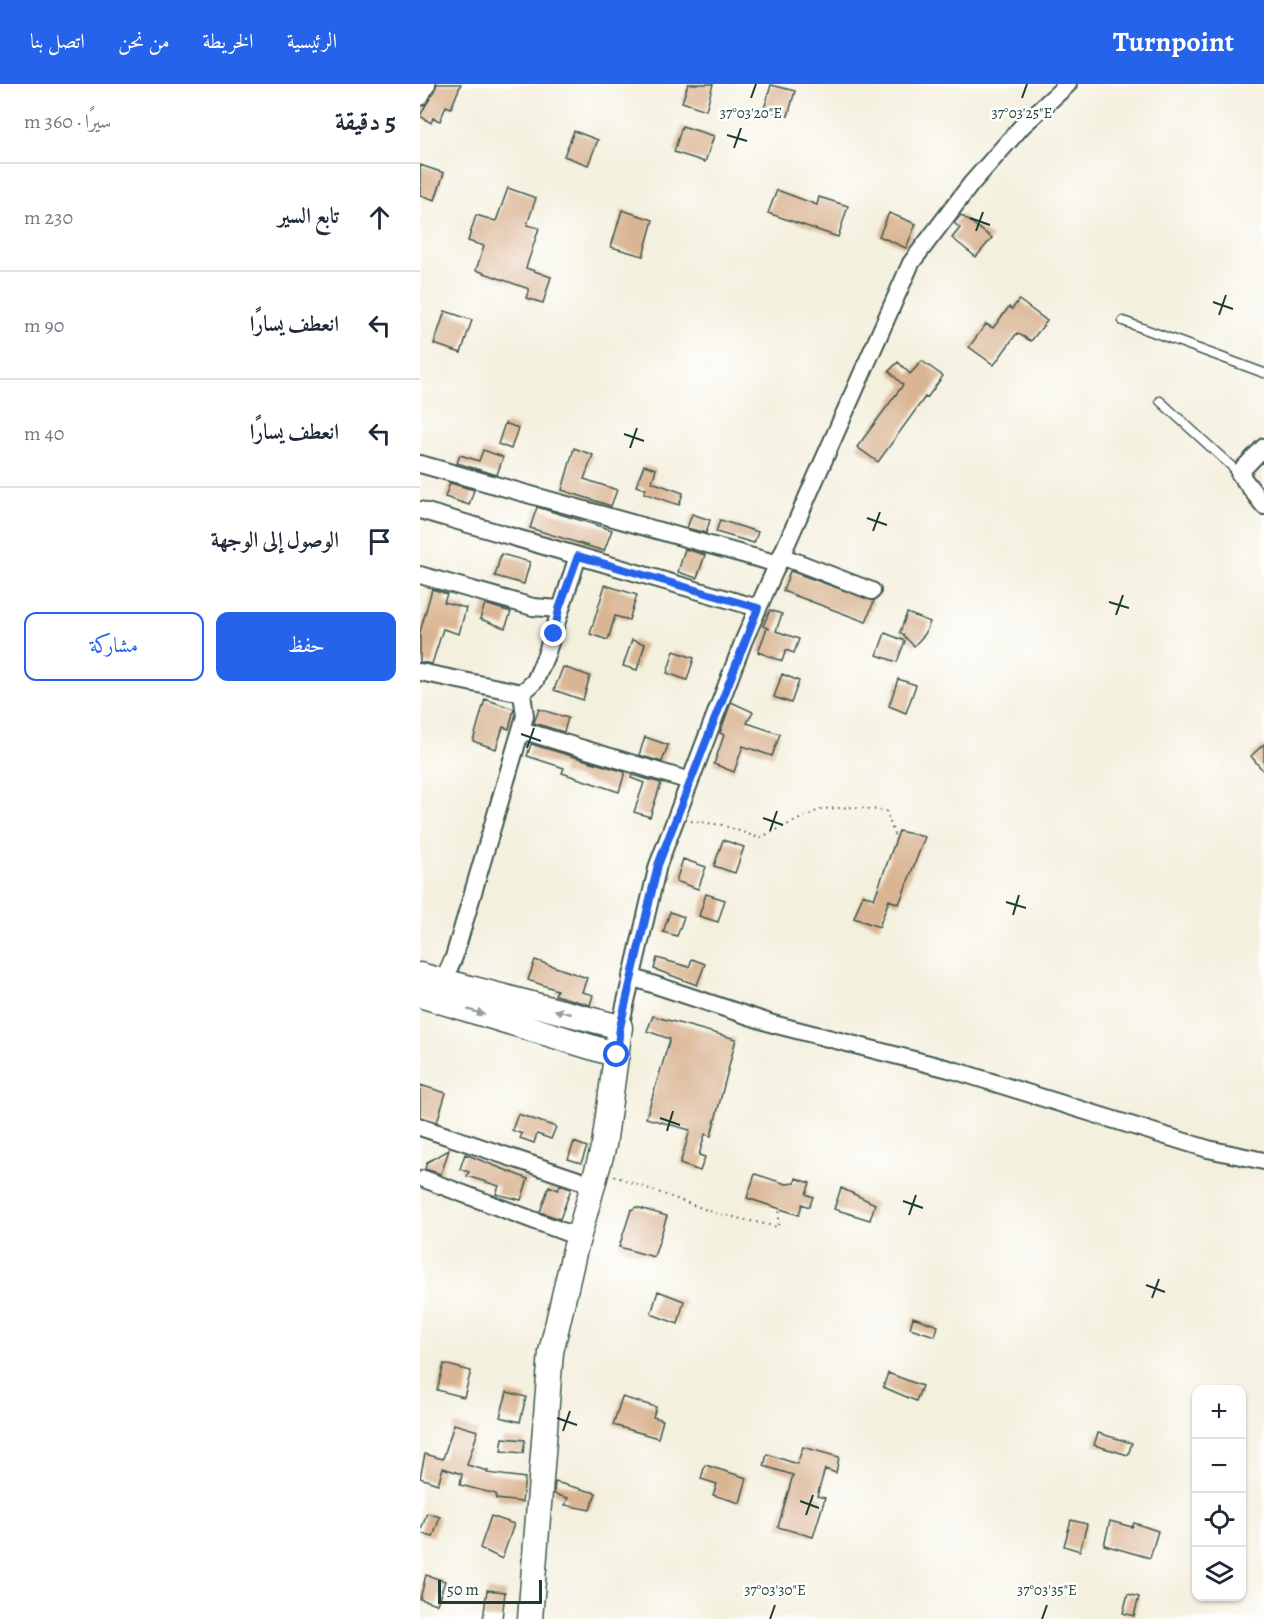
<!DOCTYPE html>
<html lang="ar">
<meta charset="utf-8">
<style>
body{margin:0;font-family:Alegreya,Amiri,serif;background:#f2f2f3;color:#1f2937;direction:rtl}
.controls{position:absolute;right:18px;bottom:18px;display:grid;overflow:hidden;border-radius:12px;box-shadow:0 2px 4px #0004}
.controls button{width:54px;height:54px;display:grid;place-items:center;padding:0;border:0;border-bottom:2px solid #e0e1e3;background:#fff;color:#1f2937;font:30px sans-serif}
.scale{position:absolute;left:18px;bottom:15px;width:104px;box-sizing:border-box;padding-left:6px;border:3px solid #1f3d34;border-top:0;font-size:16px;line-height:21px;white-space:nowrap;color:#1f3d34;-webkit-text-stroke:4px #fff;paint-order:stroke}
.stop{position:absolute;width:18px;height:18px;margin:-14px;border:4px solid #2563eb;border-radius:50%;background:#fff}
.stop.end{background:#2563eb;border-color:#fff;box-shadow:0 2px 6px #0008}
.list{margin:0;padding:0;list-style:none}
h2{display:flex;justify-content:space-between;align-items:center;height:78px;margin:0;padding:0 24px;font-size:26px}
h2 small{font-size:20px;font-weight:400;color:#747a83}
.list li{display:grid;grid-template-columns:39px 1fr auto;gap:18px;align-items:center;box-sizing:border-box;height:108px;padding:0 24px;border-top:2px solid #e0e1e3}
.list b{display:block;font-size:22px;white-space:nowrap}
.list em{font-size:20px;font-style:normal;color:#747a83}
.actions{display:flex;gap:12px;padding:18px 24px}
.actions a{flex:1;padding:14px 0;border:2px solid #2563eb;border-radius:12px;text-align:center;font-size:21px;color:#2563eb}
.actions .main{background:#2563eb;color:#fff}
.icon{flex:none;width:33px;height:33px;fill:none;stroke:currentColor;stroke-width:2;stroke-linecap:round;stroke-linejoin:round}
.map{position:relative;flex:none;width:844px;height:1535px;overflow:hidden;direction:ltr}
header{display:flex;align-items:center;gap:36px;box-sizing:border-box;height:84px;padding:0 30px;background:#2563eb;color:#fff}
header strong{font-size:28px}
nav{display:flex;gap:33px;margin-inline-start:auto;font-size:21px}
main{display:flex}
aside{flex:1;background:#fff}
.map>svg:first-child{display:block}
.building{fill:#dab593}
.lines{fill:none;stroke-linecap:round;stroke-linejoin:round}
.lane-casing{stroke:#3f584e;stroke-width:11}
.street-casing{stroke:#3f584e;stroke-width:20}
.secondary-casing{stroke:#3f584e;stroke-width:27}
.path{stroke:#3f584e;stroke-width:2;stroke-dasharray:1.5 4.5;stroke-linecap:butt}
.lane{stroke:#fff;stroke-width:8}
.street{stroke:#fff;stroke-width:16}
.secondary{stroke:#fff;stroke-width:24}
.oneway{fill:#8f9e9a}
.route{stroke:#2563eb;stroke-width:8}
.ticks{fill:none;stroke:#1f3d34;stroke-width:2}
.ticks-label{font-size:15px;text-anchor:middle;fill:#1f3d34;stroke:#fff;stroke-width:5;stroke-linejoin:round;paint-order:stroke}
</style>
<header>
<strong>Turnpoint</strong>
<nav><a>الرئيسية</a><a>الخريطة</a><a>من نحن</a><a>اتصل بنا</a></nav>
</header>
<main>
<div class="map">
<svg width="844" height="1535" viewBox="0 0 844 1535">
<rect width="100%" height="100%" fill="#fff"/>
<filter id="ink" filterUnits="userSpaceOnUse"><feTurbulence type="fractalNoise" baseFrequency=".0167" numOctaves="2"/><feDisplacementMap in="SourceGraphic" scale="12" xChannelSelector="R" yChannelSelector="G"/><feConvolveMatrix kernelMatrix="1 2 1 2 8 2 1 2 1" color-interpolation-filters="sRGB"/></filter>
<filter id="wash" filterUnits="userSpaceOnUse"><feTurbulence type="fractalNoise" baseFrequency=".008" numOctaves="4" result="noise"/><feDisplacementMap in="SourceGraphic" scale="24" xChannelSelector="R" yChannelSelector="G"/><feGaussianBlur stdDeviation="1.35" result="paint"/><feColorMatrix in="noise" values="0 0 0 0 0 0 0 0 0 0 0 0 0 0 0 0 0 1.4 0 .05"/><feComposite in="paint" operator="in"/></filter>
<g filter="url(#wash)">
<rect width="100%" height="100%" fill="#f4f0de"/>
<g id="blocks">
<path class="building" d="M17 0H41L31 24 26 22 20 37 13 34 11 39 0 32Z
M268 0H293L286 26 262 18Z
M351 1 375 7 368 32 344 25Z
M262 42 294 52 285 78 254 68Z
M154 47 178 56 168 81 144 72Z
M0 81 24 89 15 116 0 111Z
M88 104 116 114 107 141 119 144 106 184 131 193 123 219 106 214 109 205 56 186 64 162 48 157 56 131 76 137Z
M357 106 397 121 399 113 428 122 418 153 348 129Z
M202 126 233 136 223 172 191 163Z
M469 129 496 140 486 164 459 152Z
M541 131 572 154 556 173 532 154 540 144 534 139Z
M599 216 627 237 611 257 597 249 574 281 549 263 566 240 573 244 589 223 592 225Z
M25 227 52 236 41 269 14 260Z
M502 277 523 292 507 314 505 313 458 378 437 363 483 301 469 287 478 278 490 290Z
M85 339 98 344 91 365 78 360Z
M154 364 173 371 164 395 197 406 191 422 142 406Z
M63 366 83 373 77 391 37 379 40 371 59 377Z
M224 381 236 385 232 398 263 409 259 421 224 409 226 405 216 402Z
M30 399 54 406 49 421 25 413Z
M117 423 192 446 184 467 110 444Z
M272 430 290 436 286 449 267 444Z
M300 436 338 448 334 459 296 448Z
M265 465 285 471 277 494 258 488Z
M81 470 110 478 104 500 75 492Z
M370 487 454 517 446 538 363 507Z
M185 501 217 511 209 536 195 532 188 556 170 550Z
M12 505 27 510 24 518 46 524 39 550 23 545 12 580 0 578V548Z
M65 520 91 528 85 544 60 535Z
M350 526 362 530 356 547 379 555 374 569 366 566 362 577 338 568 347 544 350 545 343 542Z
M487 529 510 538 505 550 494 562 480 548Z
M465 549 485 557 477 578 457 571Z
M212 556 225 560 217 586 203 582Z
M254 567 274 574 267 596 247 589Z
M143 583 170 592 163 616 134 606Z
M362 590 379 597 371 619 354 613Z
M478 595 496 601 486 629 469 622Z
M65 615 94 625 89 645 83 643 76 665 53 657Z
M311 618 333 628 327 639 360 650 352 672 323 662 314 688 294 680 304 651 300 649Z
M119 625 148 634 144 648 114 639Z
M225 653 248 661 242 678 219 671Z
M111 660 205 688 199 708 142 689 144 684 107 672Z
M844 660V688L831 672Z
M212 691 241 699 230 733 214 728 224 699 211 694Z
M479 747 505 753 479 820 469 816 459 843 434 834 443 810 454 815Z
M303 756 324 763 315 789 294 782Z
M263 775 286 783 278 805 256 797Z
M286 810 305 816 298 838 279 832Z
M250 828 264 833 257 852 243 848Z
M237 874 269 883 272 875 285 880 277 901 234 885Z
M115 876 167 894 162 908 173 911 170 921 135 911 137 906 108 896Z
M233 932 316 955 291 1052 285 1050 279 1071 285 1073 280 1087 260 1080 270 1046 226 1034 250 955 227 947Z
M0 1001 26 1009 17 1038 0 1033Z
M98 1030 136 1043 131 1055 117 1050 114 1059 100 1054 102 1050 92 1046Z
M154 1058 167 1063 161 1079 148 1075Z
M29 1066 21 1090 5 1085 7 1078Z
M45 1070 108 1095 101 1116 76 1110 79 1102 47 1092 49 1088 40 1085Z
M335 1090 366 1100 375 1099 376 1094 390 1099 386 1110 393 1113 389 1123 382 1120 379 1131 327 1114Z
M140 1101 151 1105 140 1135 120 1128 129 1102 138 1106Z
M421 1104 455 1120 450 1136 414 1125Z
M216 1123 247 1132 234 1173 199 1163 211 1126Z
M238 1207 264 1217 258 1240 231 1230Z
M493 1233 518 1242 515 1252 490 1244Z
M24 1280 51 1287 44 1313 17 1306Z
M468 1289 502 1302 496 1317 463 1303Z
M87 1308 106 1313 100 1338 80 1333Z
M202 1313 236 1323 233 1333 243 1336 238 1354 193 1341Z
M34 1340 58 1347 47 1381 68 1387 67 1389 105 1394 102 1418 76 1415V1410L40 1401 42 1390 23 1384 18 1400 0 1394 5 1370 23 1375Z
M678 1349 712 1359 708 1371 674 1361Z
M83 1354 105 1356 103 1369 81 1367Z
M383 1363 419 1373 416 1389 405 1385 397 1412 405 1414 393 1453 358 1443 373 1391 344 1382 347 1370 377 1380Z
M285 1381 327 1394 320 1419 293 1411 297 1400 281 1395Z
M135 1398 176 1409 170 1426 145 1421 148 1414 134 1410Z
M7 1429 20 1433 13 1453 0 1449Z
M71 1432 94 1440 82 1475 60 1464Z
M651 1436 667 1440 660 1467 644 1462Z
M690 1437 712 1443 714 1439 738 1447 730 1474 684 1461Z
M6 1491 25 1497 17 1520 0 1515Z
M67 1506 85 1508 82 1535H63Z
M708 1510 719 1513 714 1532 703 1529Z"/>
</g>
</g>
<g filter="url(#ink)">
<use href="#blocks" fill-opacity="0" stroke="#3f584e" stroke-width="1.5"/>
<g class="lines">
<defs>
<path id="lane" d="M703 237 844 289
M740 317 819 389"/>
<path id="street" d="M0 13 7 0
M844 363 819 389 844 422
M0 380 358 480
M0 426 338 524
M361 472 452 507
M0 491 113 523 139 525
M0 588 102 609 115 597 126 571 158 472
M101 646 270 697
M211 893 353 940 533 986 788 1065 844 1077
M20 897 27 889 34 873 105 632 102 609
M200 943 238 781 324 556 491 179 551 100 603 41 648 0
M0 1043 173 1101
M4 1095 158 1153"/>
<path id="secondary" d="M0 891 200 943 184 1061 154 1169 131 1268 110 1535
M0 911 197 971"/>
</defs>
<use href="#lane" class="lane-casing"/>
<use href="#street" class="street-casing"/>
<use href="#secondary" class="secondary-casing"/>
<path class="path" d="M271 737 302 741 339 754 401 725 434 723 466 727 476 756
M194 1092 295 1129 358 1143 360 1124"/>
<use href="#lane" class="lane"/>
<use href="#street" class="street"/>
<use href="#secondary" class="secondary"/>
</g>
<defs><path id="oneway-solid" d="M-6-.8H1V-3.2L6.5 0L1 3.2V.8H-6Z" transform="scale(1.5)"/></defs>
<g class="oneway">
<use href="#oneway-solid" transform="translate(56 928) rotate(17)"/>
<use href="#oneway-solid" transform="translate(143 928) rotate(-166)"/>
</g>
</g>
<g class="lines" filter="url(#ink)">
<path class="route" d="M134 550 139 525 158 472 338 524 238 781 200 943 197 971"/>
</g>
<path class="ticks" d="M331 14 336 0M602 14 607 0M307 51 327 57M314 64 321 44M550 134 570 141M556 147 563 128M793 218 813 225M799 231 806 211M204 350 224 357M210 364 217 344M447 434 467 441M453 447 460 428M689 518 709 524M696 531 703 511M101 650 121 657M107 664 114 644M343 734 363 741M350 747 357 727M586 818 606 824M593 831 599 811M240 1034 260 1041M247 1047 253 1027M483 1117 503 1124M489 1131 496 1111M726 1201 745 1208M732 1214 739 1195M137 1334 157 1341M143 1347 150 1327M380 1417 399 1424M386 1431 393 1411M350 1535 355 1521M622 1535 627 1521"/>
<g class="ticks-label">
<text x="331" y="34">37°03'20"E</text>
<text x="602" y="34">37°03'25"E</text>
<text x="355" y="1511">37°03'30"E</text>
<text x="627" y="1511">37°03'35"E</text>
</g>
</svg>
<div class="controls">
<button>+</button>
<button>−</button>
<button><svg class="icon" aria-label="locate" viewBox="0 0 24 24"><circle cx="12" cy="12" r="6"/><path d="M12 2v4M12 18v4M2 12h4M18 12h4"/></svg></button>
<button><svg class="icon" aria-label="layers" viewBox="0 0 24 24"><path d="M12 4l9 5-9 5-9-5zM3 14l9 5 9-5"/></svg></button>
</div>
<div class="scale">50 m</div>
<div class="stop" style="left:197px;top:971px"></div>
<div class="stop end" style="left:134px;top:550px"></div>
</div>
<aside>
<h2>5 دقيقة<small>سيرًا · 360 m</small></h2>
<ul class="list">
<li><svg class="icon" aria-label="ahead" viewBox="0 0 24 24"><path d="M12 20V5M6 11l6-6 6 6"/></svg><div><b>تابع السير</b></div><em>230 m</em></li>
<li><svg class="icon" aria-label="left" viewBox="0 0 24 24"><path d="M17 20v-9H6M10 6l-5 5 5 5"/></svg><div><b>انعطف يسارًا</b></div><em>90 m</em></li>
<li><svg class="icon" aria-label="left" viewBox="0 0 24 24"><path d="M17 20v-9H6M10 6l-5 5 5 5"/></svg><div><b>انعطف يسارًا</b></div><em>40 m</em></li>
<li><svg class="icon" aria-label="arrive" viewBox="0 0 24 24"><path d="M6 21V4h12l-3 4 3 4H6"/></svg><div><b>الوصول إلى الوجهة</b></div></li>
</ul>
<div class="actions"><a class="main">حفظ</a><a>مشاركة</a></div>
</aside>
</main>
